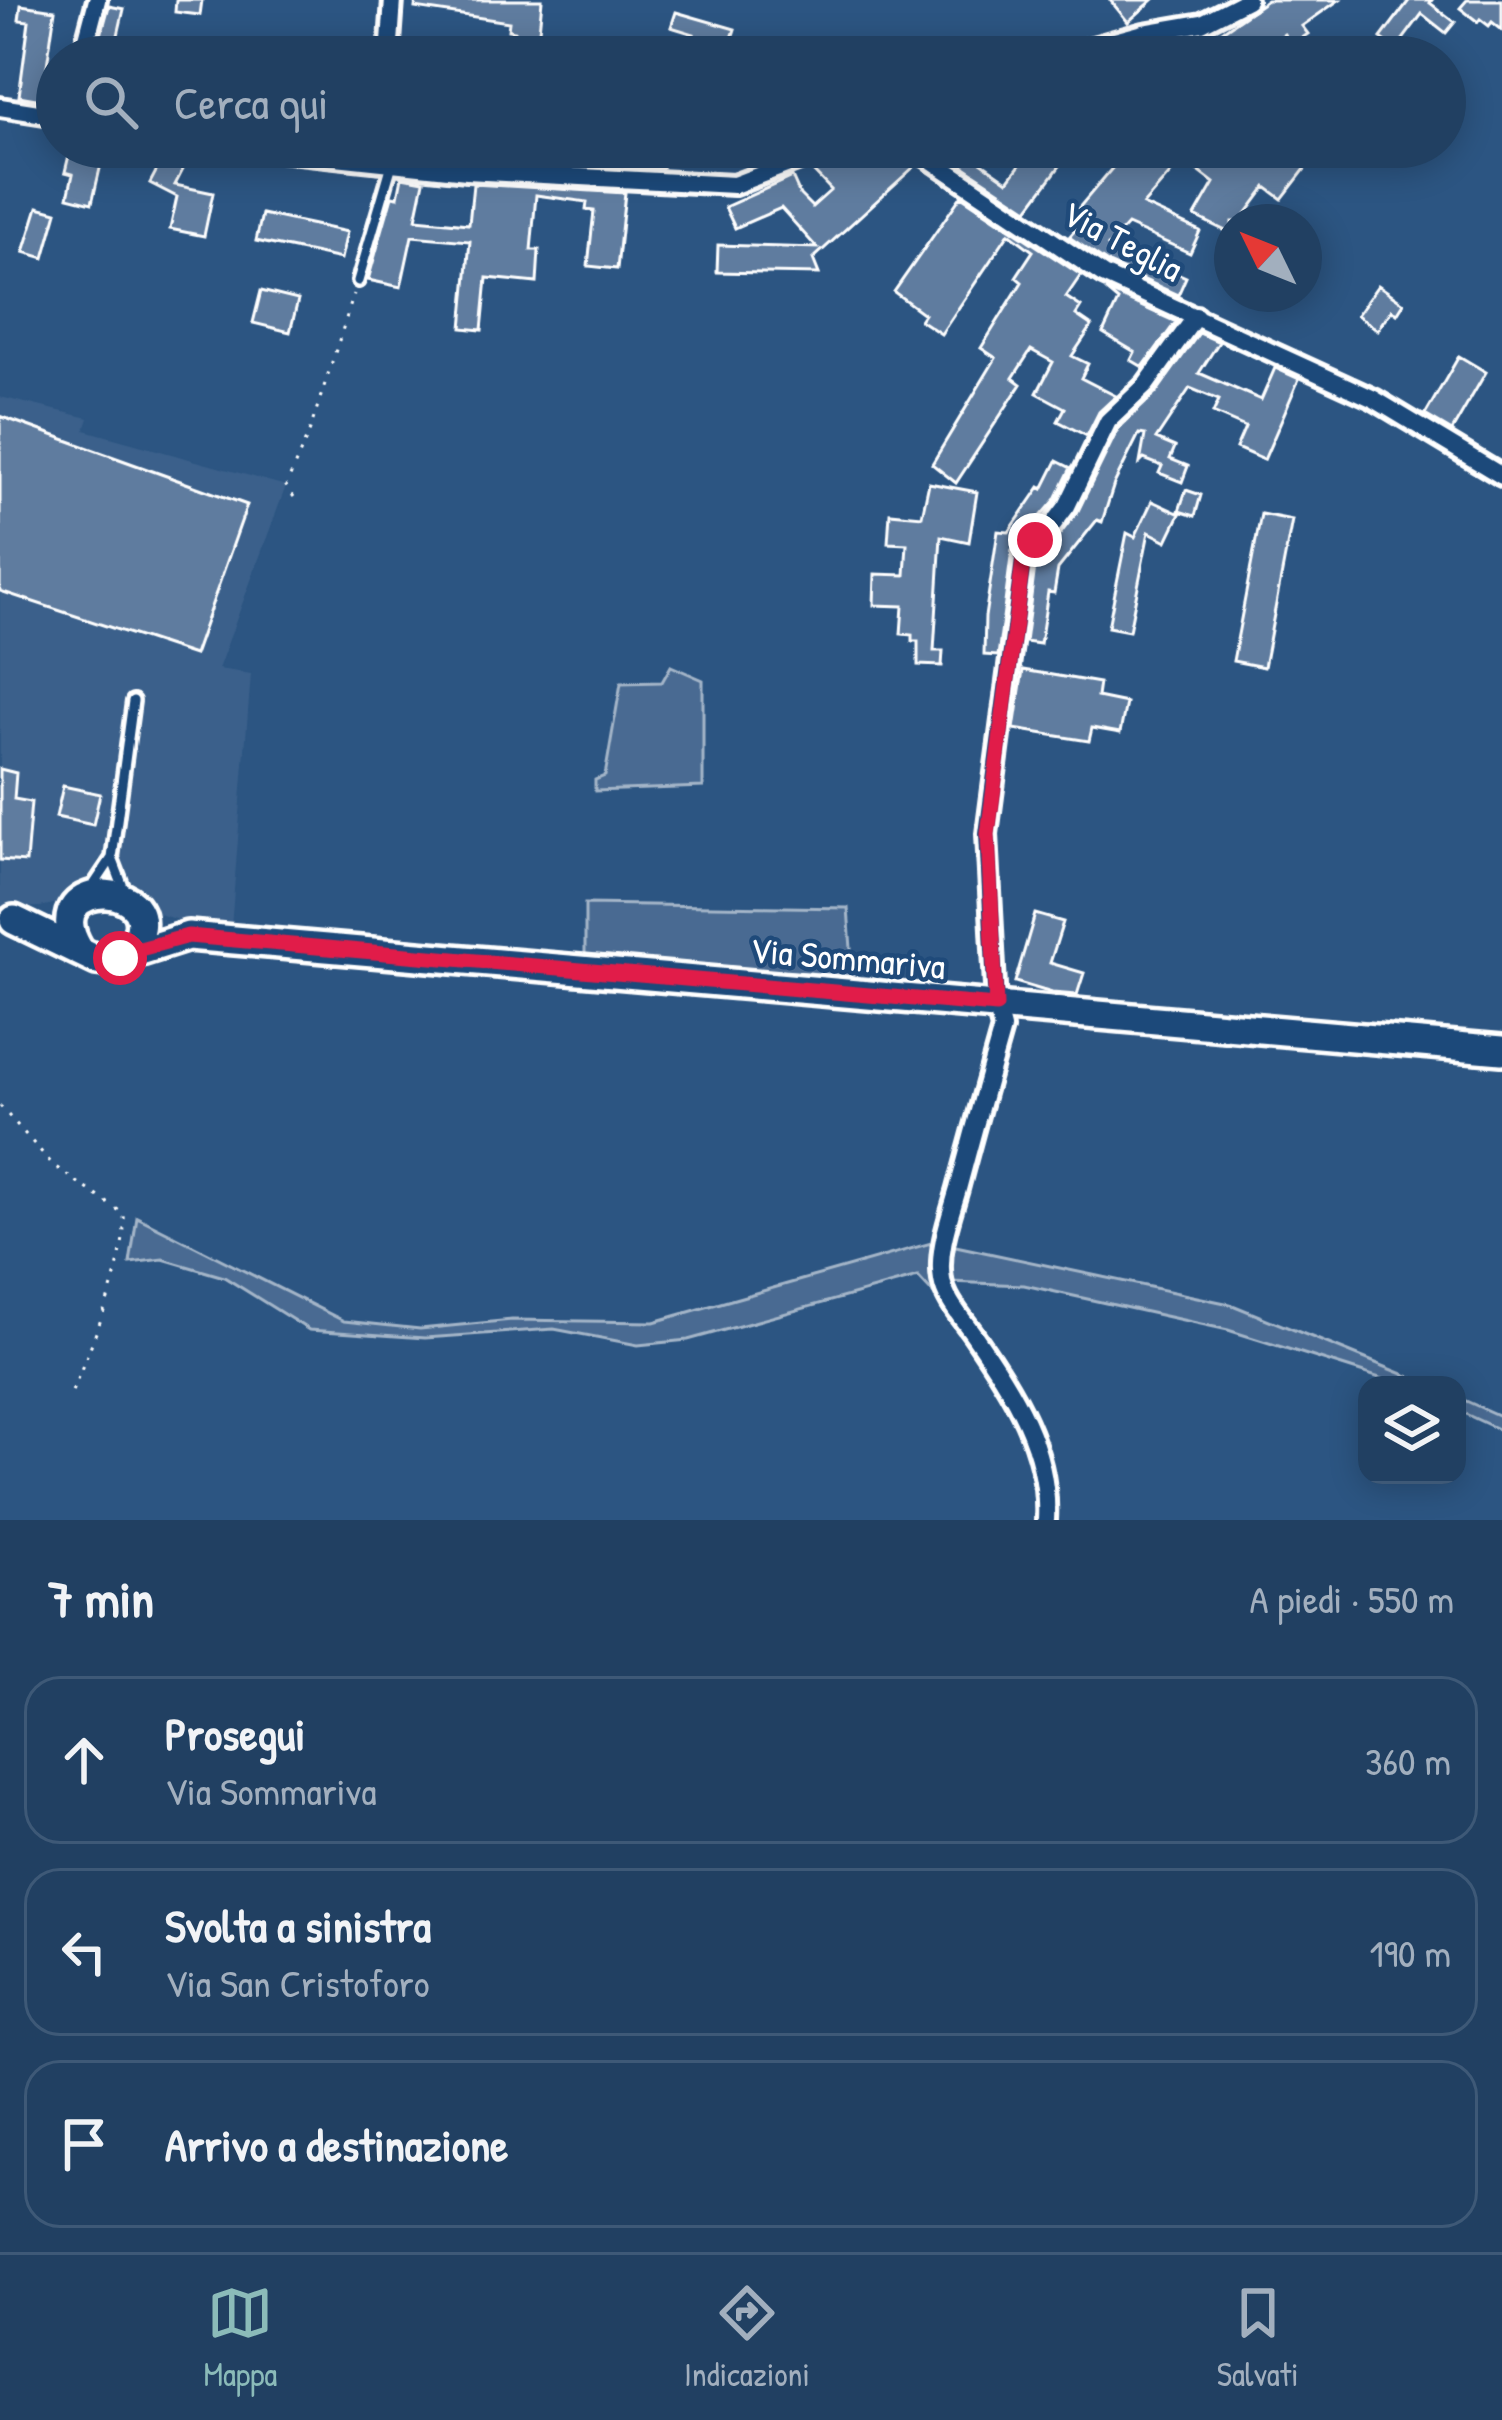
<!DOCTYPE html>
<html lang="it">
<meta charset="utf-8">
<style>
body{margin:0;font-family:"Patrick Hand",sans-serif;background:#294768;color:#f1f3f6}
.controls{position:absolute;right:36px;bottom:36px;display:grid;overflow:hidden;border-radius:24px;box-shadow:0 6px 30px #0003}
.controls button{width:108px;height:108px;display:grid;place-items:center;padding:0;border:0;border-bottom:3px solid #3e5977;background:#214062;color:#f1f3f6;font:60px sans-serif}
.compass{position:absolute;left:1214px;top:204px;width:108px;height:108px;border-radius:50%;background:#214062;box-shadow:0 6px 30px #0003;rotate:313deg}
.stop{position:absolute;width:36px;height:36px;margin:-27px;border:9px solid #e11d48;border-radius:50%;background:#fff}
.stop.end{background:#e11d48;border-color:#fff;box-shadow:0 3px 12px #0008}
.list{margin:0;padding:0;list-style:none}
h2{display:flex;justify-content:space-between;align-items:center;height:156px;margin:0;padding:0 48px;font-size:51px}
h2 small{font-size:39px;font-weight:400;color:#a2afbe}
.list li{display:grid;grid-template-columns:78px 1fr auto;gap:36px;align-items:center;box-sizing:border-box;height:168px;margin:0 24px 24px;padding:0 24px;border:3px solid #3e5977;border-radius:36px}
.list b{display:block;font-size:45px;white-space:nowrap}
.list p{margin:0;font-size:39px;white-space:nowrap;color:#a2afbe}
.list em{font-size:39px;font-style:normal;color:#a2afbe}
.icon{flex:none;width:66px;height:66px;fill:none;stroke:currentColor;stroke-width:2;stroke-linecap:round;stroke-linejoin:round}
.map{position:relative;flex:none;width:1502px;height:1520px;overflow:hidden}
.search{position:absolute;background:#214062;box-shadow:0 6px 30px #0003;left:36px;right:36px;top:36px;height:132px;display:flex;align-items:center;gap:30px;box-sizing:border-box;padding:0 42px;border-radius:66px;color:#a2afbe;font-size:45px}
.sheet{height:732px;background:#214062}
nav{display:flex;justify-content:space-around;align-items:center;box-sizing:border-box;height:168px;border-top:3px solid #3e5977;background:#214062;font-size:33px;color:#a2afbe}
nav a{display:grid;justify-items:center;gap:6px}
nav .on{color:#8bbbb9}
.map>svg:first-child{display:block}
.built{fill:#3b618b}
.green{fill:#486b92;stroke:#a4b5c8;stroke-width:3}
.building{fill:#5e7c9f;stroke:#fff;stroke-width:3}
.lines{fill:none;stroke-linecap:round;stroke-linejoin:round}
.service-casing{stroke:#fff;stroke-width:18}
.minor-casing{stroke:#fff;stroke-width:26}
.primary-casing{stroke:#fff;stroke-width:36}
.path{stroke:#fff;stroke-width:3;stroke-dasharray:3 9;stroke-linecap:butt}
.service{stroke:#1f4a7a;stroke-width:9}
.minor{stroke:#1f4a7a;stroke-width:16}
.primary{stroke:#1f4a7a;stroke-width:27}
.route{stroke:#e11d48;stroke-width:15}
.labels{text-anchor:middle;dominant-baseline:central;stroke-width:9;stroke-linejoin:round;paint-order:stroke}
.street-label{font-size:36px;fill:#fff;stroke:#1f4a7a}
</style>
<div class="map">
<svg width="1502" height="1520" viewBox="0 0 1502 1520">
<rect width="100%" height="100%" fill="#2c5582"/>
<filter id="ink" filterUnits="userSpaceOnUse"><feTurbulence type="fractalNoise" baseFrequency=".00833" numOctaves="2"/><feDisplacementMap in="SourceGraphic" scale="24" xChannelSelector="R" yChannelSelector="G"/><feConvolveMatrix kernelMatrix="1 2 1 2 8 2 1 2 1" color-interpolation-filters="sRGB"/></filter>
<g filter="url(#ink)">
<path class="built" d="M0 397 89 418 85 430 286 486 218 669 251 674 231 928 193 925 150 911 125 875 123 861 99 859 88 884 66 901 40 907 0 908Z"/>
<path class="green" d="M671 666 703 680V787L595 791V780L605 776 621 683 662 682Z
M585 904 848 908 853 976 585 958Z
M137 1217 344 1321 420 1329 512 1320 654 1322 938 1241 958 1320 918 1277 688 1340 638 1345 554 1329 425 1338 309 1330 224 1277 163 1259 130 1263Z
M951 1245 1230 1304 1430 1385H1402L1228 1330 1024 1285 950 1282Z
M1457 1397 1502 1417V1431L1457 1410Z"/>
<path class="building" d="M176 0H202L200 15 175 12Z
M416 0H542L537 51 516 49 517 36 515 31 508 30 509 22 415 8Z
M1110 0H1153L1128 22Z
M1267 0H1339L1302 26 1308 34 1292 45 1284 34 1251 57H1199L1192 51 1205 35 1212 38Z
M1405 0H1432L1430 3 1455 22 1446 33 1422 14 1396 49 1381 38 1408 2Z
M1467 0H1502V30L1492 22 1489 26 1480 19 1478 22 1460 8Z
M21 5 55 10 42 100 19 96 29 21 19 20Z
M109 6 124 9 113 57H95Z
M676 12 735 29 726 57H687L694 34 671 27Z
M565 37 599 44 596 57H560Z
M71 147H105L92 203 68 197 73 174 65 172Z
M169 147 193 150 175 185 213 193 204 236 170 229 177 197 150 183Z
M539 147H578L574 164 536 162Z
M641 147H666L662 168 636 167Z
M865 147 871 154 884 147H899L904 157 916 165 813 259 819 274 717 272 718 245 817 248 781 208 735 228 725 207 792 177 800 195 812 207 831 190 811 169Z
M1025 147H1074L1028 209 963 166 971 155 1008 181 1023 161 1018 157Z
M1130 147 1146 161 1158 147H1242L1255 156 1263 147H1322L1282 199 1266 187 1240 222H1232V234L1195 216 1214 183 1183 159 1143 205 1200 231 1190 253 1127 225 1108 246 1126 261 1149 270 1152 262 1186 277 1178 295 1109 264 1069 237 1086 218 1077 210Z
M402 177 424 181 416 219 469 224 473 184 625 193 617 269 588 266 594 211 586 210 587 202 536 195 531 250H539L537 283 487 278 482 330 462 328 470 241 412 236 401 287 368 280 392 196 398 197Z
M961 196 1081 275 1066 297 1081 307 1076 315 1092 326 1072 356 1088 364 1081 378 1116 396 1099 412 1087 436 1058 421 1065 408 1037 393 1053 362 1031 350 1013 378 1021 384 956 483 932 464 996 358 981 348 1022 282 1016 277 1033 251 1009 233 941 334 920 320 924 314 894 292Z
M38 207 57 212 44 258 24 252Z
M262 214 347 232 341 259 256 241Z
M1378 285 1404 303 1397 314 1392 310 1378 330 1357 315Z
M1105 290 1176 322 1143 367 1131 360 1135 352 1103 333 1118 301Z
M261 291 298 300 290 332 253 323Z
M1199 333 1219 342 1199 373 1261 400 1275 368 1299 379 1264 460 1236 448 1245 427 1213 413 1219 400 1190 388 1156 439 1175 447 1170 459 1188 466 1182 482 1159 473 1162 466 1144 459 1140 463 1145 435 1139 434 1114 484 1102 522 1097 520 1058 569 1054 593 1048 592 1040 644 1025 642 1036 559 1077 513 1118 429 1156 393Z
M1459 356 1486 372 1452 431 1425 415Z
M0 416 247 505 194 655 0 591Z
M1057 461 1071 468 1056 499 1012 550 998 656 984 655 985 617 998 531 1009 532 1040 487 1043 489Z
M929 483 977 492 969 542 941 536 934 651H943L942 666 918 665V641H912V635L901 634 903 606 874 605 875 574 905 575 907 544 888 543 890 513 922 516Z
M1186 490 1201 495 1195 516 1179 511Z
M1152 501 1180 514 1167 541 1149 532 1129 631 1108 627 1127 533 1135 537Z
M1261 514 1292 520 1264 667 1233 661Z
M1023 670 1099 683 1097 697 1126 703 1120 733 1092 728 1089 741 1014 729Z
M0 769 16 773 14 799 31 802 26 862 0 860Z
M63 786 100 794 93 825 56 817Z
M1035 914 1063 922 1050 963 1084 973 1077 995 1052 993 1015 982Z"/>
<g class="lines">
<defs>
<path id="service" d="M358 281 392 164
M112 858 125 892
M92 888 112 858 133 701"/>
<path id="minor" d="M82 57 97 0
M389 57 393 0
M1056 57 1144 33 1202 23 1247 0
M0 107 57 116
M242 147 467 171 734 185 833 147
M912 147 1103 275 1374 399 1502 476
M1046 1520C1050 1449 1013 1392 974 1335 963 1319 945 1300 942 1280 937 1251 950 1217 958 1189 972 1136 987 1082 1002 1029L996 1006 987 834 1024 553 1049 530 1067 506 1108 421 1146 385 1196 316"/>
<path id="primary" d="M14 920 97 960 109 961 188 936 1502 1050
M78 948C34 872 182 879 129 952"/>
</defs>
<use href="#service" class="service-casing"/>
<use href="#minor" class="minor-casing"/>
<use href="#primary" class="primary-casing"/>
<path class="path" d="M294 497 286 486 310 430 354 294
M0 1106 54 1166 124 1214C127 1267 89 1349 69 1399"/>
<use href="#service" class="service"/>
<use href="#minor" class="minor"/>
<use href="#primary" class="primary"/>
</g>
</g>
<g class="lines" filter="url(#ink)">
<path class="route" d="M120 958 129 952 188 936 996 1006 988 834 1024 553 1035 540"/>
</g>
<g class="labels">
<g class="street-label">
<text transform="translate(1123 240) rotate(28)">Via Teglia</text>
<text transform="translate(848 957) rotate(5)">Via Sommariva</text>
</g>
</g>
</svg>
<div class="controls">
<button><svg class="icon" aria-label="layers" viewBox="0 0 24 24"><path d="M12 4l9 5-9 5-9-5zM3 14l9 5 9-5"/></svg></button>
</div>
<svg class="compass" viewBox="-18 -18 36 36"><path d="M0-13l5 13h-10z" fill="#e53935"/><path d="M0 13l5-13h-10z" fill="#a2afbe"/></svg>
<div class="stop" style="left:120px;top:958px"></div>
<div class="stop end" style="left:1035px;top:540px"></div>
<div class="search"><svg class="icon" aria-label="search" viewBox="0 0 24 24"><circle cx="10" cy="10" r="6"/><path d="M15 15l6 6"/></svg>Cerca qui</div>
</div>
<section class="sheet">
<h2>7 min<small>A piedi · 550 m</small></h2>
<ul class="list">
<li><svg class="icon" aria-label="ahead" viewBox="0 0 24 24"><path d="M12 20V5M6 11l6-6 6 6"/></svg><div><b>Prosegui</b><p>Via Sommariva</p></div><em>360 m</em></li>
<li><svg class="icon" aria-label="left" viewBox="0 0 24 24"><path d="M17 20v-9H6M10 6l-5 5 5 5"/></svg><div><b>Svolta a sinistra</b><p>Via San Cristoforo</p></div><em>190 m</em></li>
<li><svg class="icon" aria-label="arrive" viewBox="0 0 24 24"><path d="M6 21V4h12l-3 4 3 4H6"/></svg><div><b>Arrivo a destinazione</b></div></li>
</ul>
</section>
<nav>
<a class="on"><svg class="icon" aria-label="map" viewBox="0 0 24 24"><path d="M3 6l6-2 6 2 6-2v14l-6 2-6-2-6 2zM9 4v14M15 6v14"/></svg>Mappa</a>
<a><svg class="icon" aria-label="directions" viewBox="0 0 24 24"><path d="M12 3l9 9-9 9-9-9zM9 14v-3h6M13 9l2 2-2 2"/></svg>Indicazioni</a>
<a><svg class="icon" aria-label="saved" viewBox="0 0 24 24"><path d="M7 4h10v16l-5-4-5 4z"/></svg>Salvati</a>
</nav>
